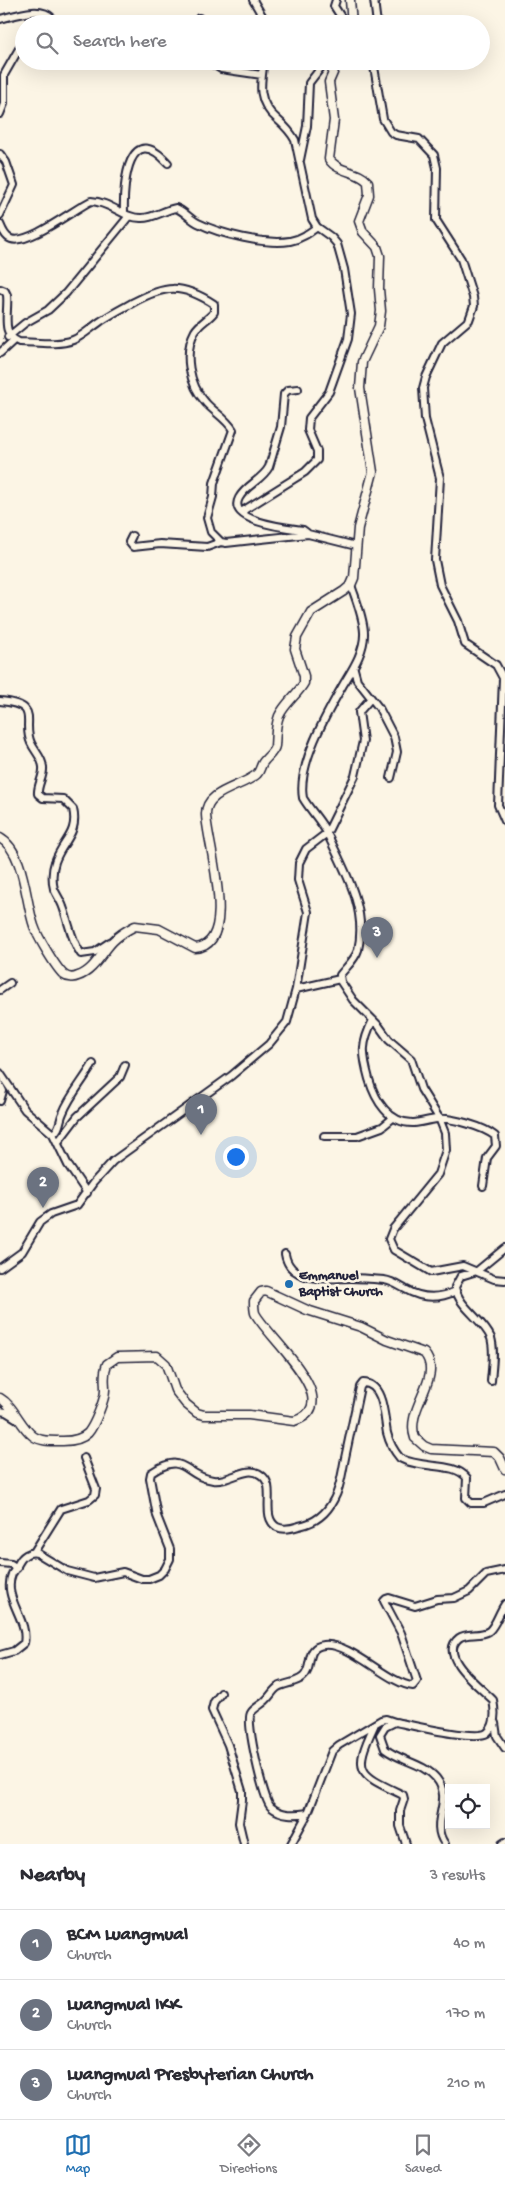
<!DOCTYPE html>
<style>
body{margin:0;font-family:"Gochi Hand",sans-serif;background:#f7f7f7;color:#2b2b33}
.controls{position:absolute;right:15px;bottom:15px;display:grid;overflow:hidden;border-radius:0px;box-shadow:0 5px 20px #0002}
.controls button{width:45px;height:45px;display:grid;place-items:center;padding:0;border:0;border-bottom:1px solid #e1e1e2;background:#fff;color:#2b2b33;font:25px sans-serif}
.you{position:absolute;left:235px;top:1156px;width:18px;height:18px;margin:-12px;border:4px solid #fff;border-radius:50%;background:#1a73e8;box-shadow:0 0 0 8px #1a73e833}
.badge{display:grid;place-items:center;width:32px;height:32px;border-radius:50%;background:#1f6fb2;color:#fff;font-size:16px;font-weight:700}
.pin{position:absolute;translate:-50% -41px;filter:drop-shadow(0 1px 2px #0008)}
.pin::after{content:'';position:absolute;top:26px;width:18px;height:15px;background:inherit;clip-path:polygon(0 0,100% 0,50% 100%)}
.list{margin:0;padding:0;list-style:none}
h2{display:flex;justify-content:space-between;align-items:center;height:65px;margin:0;padding:0 20px;font-size:21px}
h2 small{font-size:16px;font-weight:400;color:#7c7c81}
.list li{display:grid;grid-template-columns:32px 1fr auto;gap:15px;align-items:center;box-sizing:border-box;height:70px;padding:0 20px;border-top:1px solid #e1e1e2}
.list b{display:block;font-size:19px;white-space:nowrap}
.list p{margin:0;font-size:16px;white-space:nowrap;color:#7c7c81}
.list em{font-size:16px;font-style:normal;color:#7c7c81}
.icon{flex:none;width:28px;height:28px;fill:none;stroke:currentColor;stroke-width:2;stroke-linecap:round;stroke-linejoin:round}
.map{position:relative;flex:none;width:505px;height:1844px;overflow:hidden}
.search{position:absolute;background:#fff;box-shadow:0 5px 20px #0002;left:15px;right:15px;top:15px;height:55px;display:flex;align-items:center;gap:12px;box-sizing:border-box;padding:0 18px;border-radius:28px;color:#7c7c81;font-size:19px}
.sheet{height:275px;background:#fff}
nav{display:flex;justify-content:space-around;align-items:center;box-sizing:border-box;height:70px;border-top:1px solid #e1e1e2;background:#fff;font-size:14px;color:#7c7c81}
nav a{display:grid;justify-items:center;gap:2px}
nav .on{color:#1f6fb2}
.map>svg:first-child{display:block}
.lines{fill:none;stroke-linecap:round;stroke-linejoin:round}
.minor-casing{stroke:#22223b;stroke-width:10}
.tertiary-casing{stroke:#22223b;stroke-width:11}
.minor{stroke:#fcf5e5;stroke-width:6}
.tertiary{stroke:#fcf5e5;stroke-width:8}
.poi-dot{fill:#1f6fb2;stroke:#fcf5e5;stroke-width:2}
.labels{text-anchor:middle;dominant-baseline:central;stroke-width:5;stroke-linejoin:round;paint-order:stroke}
.poi-label{font-size:14px;font-weight:bold;fill:#22223b;stroke:#fcf5e5;text-anchor:start}
</style>
<div class="map">
<svg width="505" height="1844" viewBox="0 0 505 1844">
<rect width="100%" height="100%" fill="#fcf5e5"/>
<filter id="ink" filterUnits="userSpaceOnUse"><feTurbulence type="fractalNoise" baseFrequency=".02" numOctaves="2"/><feDisplacementMap in="SourceGraphic" scale="10" xChannelSelector="R" yChannelSelector="G"/><feConvolveMatrix kernelMatrix="1 2 1 2 8 2 1 2 1" color-interpolation-filters="sRGB"/></filter>
<g filter="url(#ink)">
<g class="lines">
<defs>
<path id="minor" d="M253 0 267 24
M336 0 334 6 343 20 344 24
M374 0 377 24
M0 19C14 16 40 5 52 18L49 24
M195 24 199 18
M208 61 221 69 262 75
M373 61 383 119 391 132 396 135 419 139 434 155 437 168 436 220 461 259 473 297 474 306 469 320 442 343 426 377 423 388 425 419 440 478 435 560 440 585 458 621 465 644 496 665 503 678 498 805 505 821
M0 114 4 104V75L24 40
M0 154 6 162 14 185 0 215
M300 160 307 126 309 83 326 61
M124 211C123 183 129 120 168 163
M0 224C2 229 5 237 11 239 29 245 74 209 91 201 111 202 125 219 142 218 154 218 164 210 176 208 184 211 190 219 198 223 220 234 265 245 290 241 301 239 309 233 317 227
M0 289 5 291 7 295C9 312 0 335 19 342 36 342 57 346 73 340 83 336 92 327 101 321 111 314 121 309 132 303 165 285 181 283 214 304V312C209 319 200 323 195 331 183 353 189 385 206 403 214 412 227 419 233 430L214 483 213 497 207 518 211 532 221 542 226 543 308 534 356 546
M8 337 25 323 48 310 66 293 129 216
M0 353 13 341
M298 389 288 390 284 394 281 427 269 467C262 480 246 485 239 498 226 522 289 528 303 530L307 533
M241 512 305 472 317 460V451L308 430 309 418 329 392 348 339 351 314 344 269 337 244 331 237 317 227 312 219 295 140C290 131 285 126 277 119 257 102 260 85 264 61
M132 536 129 542 133 547 160 544 207 547 221 542
M351 585C356 600 363 616 364 632 365 651 352 670 343 685 327 713 297 765 303 798 310 810 321 821 327 833 344 870 368 908 358 950 355 960 346 967 340 975L341 982 353 1000 379 1026 389 1040 411 1059 421 1089 439 1118 445 1133 446 1150 438 1174 393 1229 389 1239 394 1250 431 1272 463 1266 494 1279 505 1280
M354 669 357 680 379 708 394 737 397 752 391 778
M0 701C43 705 21 722 31 743 35 752 42 757 43 767 44 777 37 785 38 794L43 798 63 799 73 809C79 834 62 841 55 862 52 870 52 882 54 889 57 896 61 901 63 907 69 923 71 940 81 954L95 952 110 942
M296 989 308 912 298 880 299 863 306 849 327 833 355 776 363 741 359 712 371 698
M0 990 10 983
M373 1020C361 1044 362 1053 369 1079 375 1100 389 1124 414 1123 422 1122 429 1120 437 1119 451 1117 484 1127 495 1136L496 1146 487 1158 483 1186
M0 1073 25 1110 53 1134 68 1165 87 1193
M0 1085 3 1091 0 1101
M53 1134C61 1128 59 1121 63 1113 70 1095 84 1080 93 1064
M324 1136H357L382 1127 393 1118
M58 1142 77 1117 120 1077 125 1065
M285 1254C290 1284 327 1278 350 1278 361 1278 373 1279 384 1280 392 1281 398 1285 405 1289 422 1299 439 1299 456 1291
M0 1268 22 1252 40 1222 51 1214 77 1205 93 1183 113 1161 231 1076 269 1044 287 1022 296 989 340 979
M491 1381C492 1368 495 1351 491 1338 483 1319 459 1308 455 1287L461 1276 477 1271 505 1248
M0 1411 6 1412 19 1420
M34 1552 61 1509 89 1500 95 1495 96 1489 84 1458
M0 1563 11 1564 17 1568
M0 1655 14 1651 24 1643C29 1619 2 1599 12 1574 14 1571 17 1567 18 1564 22 1556 29 1551 37 1553L67 1571 94 1578 123 1572 142 1579H149L159 1575 165 1569 170 1559V1549L157 1516 150 1478 151 1473C186 1450 183 1476 213 1480 229 1483 247 1464 261 1475 278 1486 259 1516 277 1527 283 1530 293 1528 299 1526 315 1523 327 1513 334 1499 341 1487 342 1472 345 1458 350 1435 355 1411 360 1387L363 1383C384 1383 384 1417 387 1433 389 1441 394 1451 400 1458 422 1470 454 1461 467 1478L466 1498 471 1503H484L505 1494
M221 1693 214 1702 212 1710 228 1745 242 1791V1800L239 1823 244 1844
M495 1723 497 1736 505 1748
M374 1726C352 1773 359 1774 403 1795L404 1799 400 1811V1826L406 1844
M308 1813C295 1815 282 1816 271 1807 264 1802 245 1721 251 1713 254 1708 261 1705 265 1701 270 1697 273 1690 278 1687 286 1683 296 1683 303 1677 314 1668 304 1647 324 1645 351 1642 388 1684 413 1686L417 1681 401 1633 384 1601 386 1599 389 1598 415 1606 437 1599 454 1598 469 1591 486 1574 505 1570
M291 1844 308 1813 332 1751 339 1745 381 1720 386 1719 395 1722
M445 1844C428 1821 455 1801 436 1778 423 1763 400 1761 385 1749L380 1735 385 1727 395 1722C411 1725 475 1741 487 1733 497 1725 495 1710 493 1700 483 1689 436 1656 459 1638 467 1632 480 1637 489 1631 496 1625 499 1612 505 1604
M502 1844 505 1842"/>
<path id="tertiary" d="M350 0 352 24
M0 838C25 852 25 901 34 926 37 936 56 968 64 975 68 978 74 978 78 976 94 971 102 952 113 941 119 935 127 930 135 926L159 929 195 948C241 945 206 840 206 814 206 790 243 787 257 774 260 771 260 768 262 764 265 758 274 753 275 746 276 736 275 726 279 716 285 703 297 695 304 683V676L295 649 297 637 311 612 344 591 351 585 354 578 358 528 373 472 360 388 362 362 379 326 381 311 379 289 380 256 377 247 363 232 359 221 369 195 368 182C358 170 338 173 329 159L334 120 329 82 338 61
M0 1398C14 1406 20 1426 33 1436 41 1442 53 1441 63 1441 71 1441 81 1440 88 1433 94 1426 105 1400 105 1390 105 1380 103 1374 107 1364L117 1357 157 1356 166 1364 175 1390 186 1404 197 1413 204 1415H249L294 1421C349 1404 265 1335 255 1313 254 1309 254 1305 254 1301L261 1292 266 1291 307 1310 361 1327 387 1340 424 1353C445 1377 404 1408 415 1438L424 1446 431 1449 494 1452 500 1458 505 1469"/>
</defs>
<use href="#minor" class="minor-casing"/>
<use href="#tertiary" class="tertiary-casing"/>
<use href="#minor" class="minor"/>
<use href="#tertiary" class="tertiary"/>
</g>
</g>
<circle class="poi-dot" cx="289" cy="1284" r="5"/>
<g class="labels">
<g class="poi-label">
<text x="299" y="1276">Emmanuel<tspan x="299" dy="16">Baptist Church</tspan></text>
</g>
</g>
</svg>
<div class="controls">
<button><svg class="icon" aria-label="locate" viewBox="0 0 24 24"><circle cx="12" cy="12" r="6"/><path d="M12 2v4M12 18v4M2 12h4M18 12h4"/></svg></button>
</div>
<div class="you"></div>
<div class="pin badge" style="left:201px;top:1135px;background:#6b7280">1</div>
<div class="pin badge" style="left:43px;top:1208px;background:#6b7280">2</div>
<div class="pin badge" style="left:377px;top:958px;background:#6b7280">3</div>
<div class="search"><svg class="icon" aria-label="search" viewBox="0 0 24 24"><circle cx="10" cy="10" r="6"/><path d="M15 15l6 6"/></svg>Search here</div>
</div>
<section class="sheet">
<h2>Nearby<small>3 results</small></h2>
<ul class="list">
<li><span class="badge" style="background:#6b7280">1</span><div><b>BCM Luangmual</b><p>Church</p></div><em>40 m</em></li>
<li><span class="badge" style="background:#6b7280">2</span><div><b>Luangmual IKK</b><p>Church</p></div><em>170 m</em></li>
<li><span class="badge" style="background:#6b7280">3</span><div><b>Luangmual Presbyterian Church</b><p>Church</p></div><em>210 m</em></li>
</ul>
</section>
<nav>
<a class="on"><svg class="icon" aria-label="map" viewBox="0 0 24 24"><path d="M3 6l6-2 6 2 6-2v14l-6 2-6-2-6 2zM9 4v14M15 6v14"/></svg>Map</a>
<a><svg class="icon" aria-label="directions" viewBox="0 0 24 24"><path d="M12 3l9 9-9 9-9-9zM9 14v-3h6M13 9l2 2-2 2"/></svg>Directions</a>
<a><svg class="icon" aria-label="saved" viewBox="0 0 24 24"><path d="M7 4h10v16l-5-4-5 4z"/></svg>Saved</a>
</nav>
